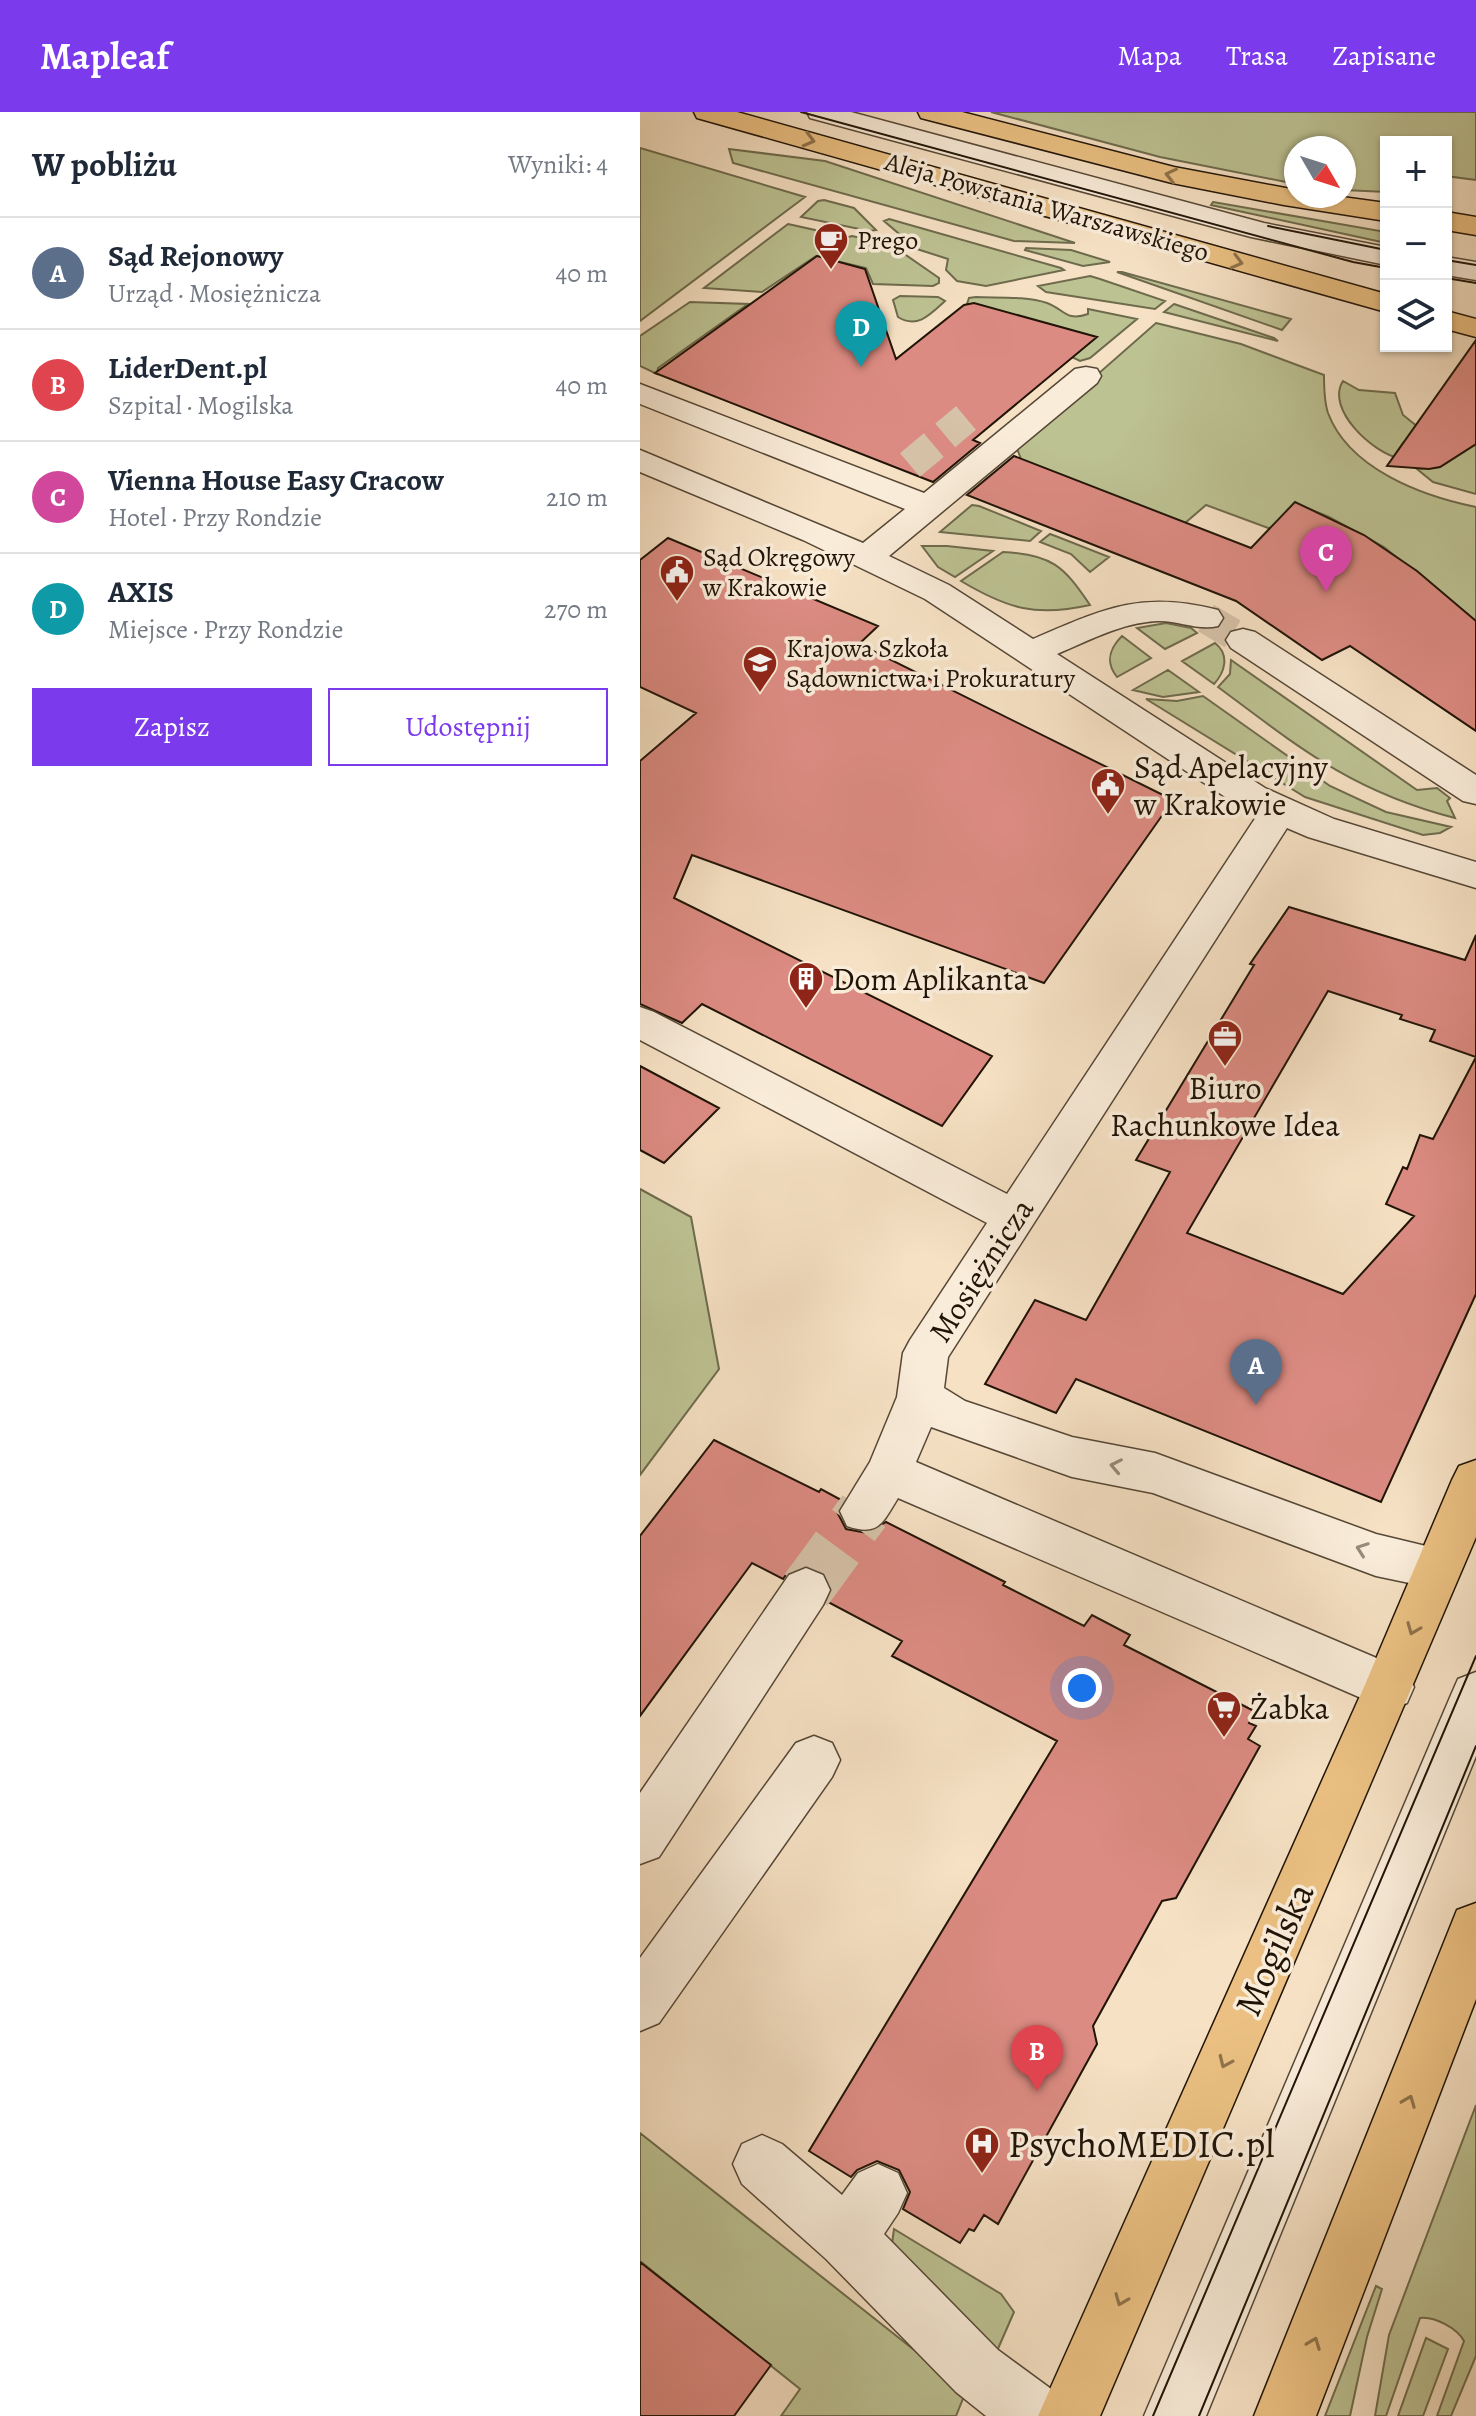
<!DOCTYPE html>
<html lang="pl">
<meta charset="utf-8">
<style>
body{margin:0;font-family:Alegreya,serif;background:#f2f2f3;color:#1f2937}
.controls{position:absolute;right:24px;top:24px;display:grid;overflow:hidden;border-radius:0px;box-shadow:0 2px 6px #0004}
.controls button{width:72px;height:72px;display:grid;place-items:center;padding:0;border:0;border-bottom:2px solid #e0e1e3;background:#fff;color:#1f2937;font:40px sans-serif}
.compass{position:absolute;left:644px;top:24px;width:72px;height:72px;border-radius:50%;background:#fff;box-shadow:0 2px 6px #0004;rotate:129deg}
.you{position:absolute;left:442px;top:1576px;width:28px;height:28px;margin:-20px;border:6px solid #fff;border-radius:50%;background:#1a73e8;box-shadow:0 0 0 12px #1a73e833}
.badge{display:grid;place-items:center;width:52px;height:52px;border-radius:50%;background:#7c3aed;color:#fff;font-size:26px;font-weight:700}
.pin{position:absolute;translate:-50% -66px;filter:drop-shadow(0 2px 4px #0008)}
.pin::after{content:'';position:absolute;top:42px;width:28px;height:24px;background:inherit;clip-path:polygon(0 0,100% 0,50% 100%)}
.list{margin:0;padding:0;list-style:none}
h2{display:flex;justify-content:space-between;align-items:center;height:104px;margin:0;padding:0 32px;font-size:34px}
h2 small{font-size:26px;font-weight:400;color:#747a83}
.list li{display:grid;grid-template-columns:52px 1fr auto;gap:24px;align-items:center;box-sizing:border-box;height:112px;padding:0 32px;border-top:2px solid #e0e1e3}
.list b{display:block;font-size:30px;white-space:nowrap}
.list p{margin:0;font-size:26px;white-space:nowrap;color:#747a83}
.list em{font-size:26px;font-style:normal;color:#747a83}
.actions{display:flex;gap:16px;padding:24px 32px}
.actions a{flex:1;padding:18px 0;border:2px solid #7c3aed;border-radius:0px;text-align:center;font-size:28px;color:#7c3aed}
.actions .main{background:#7c3aed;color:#fff}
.icon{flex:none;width:44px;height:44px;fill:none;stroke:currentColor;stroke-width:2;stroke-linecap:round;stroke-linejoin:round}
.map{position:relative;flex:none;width:836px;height:2304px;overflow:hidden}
header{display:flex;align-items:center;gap:48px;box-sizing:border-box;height:112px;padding:0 40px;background:#7c3aed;color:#fff}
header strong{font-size:38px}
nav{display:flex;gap:44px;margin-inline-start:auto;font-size:28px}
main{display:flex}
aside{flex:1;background:#fff}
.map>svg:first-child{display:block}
.green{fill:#bdc293;stroke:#6e6b4d;stroke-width:2}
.building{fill:#dc8b82;stroke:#201407;stroke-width:2;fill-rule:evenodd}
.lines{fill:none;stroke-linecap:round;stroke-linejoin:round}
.minor-tunnel-far1{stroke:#d6c2a8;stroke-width:31;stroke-dasharray:31 15;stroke-linecap:butt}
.minor-tunnel{stroke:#d6c2a8;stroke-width:53;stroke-dasharray:53 27;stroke-linecap:butt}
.minor-casing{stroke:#564736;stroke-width:3}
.major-casing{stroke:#201407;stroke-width:3}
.minor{fill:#f9ecd9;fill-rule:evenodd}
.major{fill:#ebc082;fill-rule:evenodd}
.tram{stroke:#201407;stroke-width:2}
.oneway{stroke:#90734b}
.oneway2{stroke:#978b7a}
.labels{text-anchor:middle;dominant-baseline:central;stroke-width:7;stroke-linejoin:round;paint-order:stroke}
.far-street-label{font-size:26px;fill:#201407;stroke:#f9ecd9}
.far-poi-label{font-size:26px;fill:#201407;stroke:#f9ecd9;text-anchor:start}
.poi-label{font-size:32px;fill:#201407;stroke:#f9ecd9;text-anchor:start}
.street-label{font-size:32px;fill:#201407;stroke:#f9ecd9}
.near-street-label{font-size:38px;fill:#201407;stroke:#f9ecd9}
.near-poi-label{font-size:38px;fill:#201407;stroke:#f9ecd9;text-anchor:start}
</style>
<header>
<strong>Mapleaf</strong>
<nav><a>Mapa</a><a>Trasa</a><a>Zapisane</a></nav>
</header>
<main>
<aside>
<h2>W pobliżu<small>Wyniki: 4</small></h2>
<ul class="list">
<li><span class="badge" style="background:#5c6f8a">A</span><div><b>Sąd Rejonowy</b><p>Urząd · Mosiężnicza</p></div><em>40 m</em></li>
<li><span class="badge" style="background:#e0444e">B</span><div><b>LiderDent.pl</b><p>Szpital · Mogilska</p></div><em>40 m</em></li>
<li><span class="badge" style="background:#d1479c">C</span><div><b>Vienna House Easy Cracow</b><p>Hotel · Przy Rondzie</p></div><em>210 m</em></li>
<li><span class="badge" style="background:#0f9aa8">D</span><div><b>AXIS</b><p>Miejsce · Przy Rondzie</p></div><em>270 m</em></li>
</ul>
<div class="actions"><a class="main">Zapisz</a><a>Udostępnij</a></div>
</aside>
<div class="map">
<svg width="836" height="2304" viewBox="0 0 836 2304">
<rect width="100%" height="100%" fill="#f6e1c4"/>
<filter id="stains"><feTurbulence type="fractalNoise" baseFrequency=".0025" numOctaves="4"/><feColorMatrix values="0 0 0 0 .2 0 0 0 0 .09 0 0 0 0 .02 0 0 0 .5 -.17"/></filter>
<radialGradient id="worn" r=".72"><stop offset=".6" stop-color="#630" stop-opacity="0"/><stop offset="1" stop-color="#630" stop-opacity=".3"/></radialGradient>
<path class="green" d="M351 0H836V68L806 64V30H746V80L704 78V36H656V72L520 45Z
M0 36 165 85 0 209Z
M89 37 185 49 435 131 374 129 93 51Z
M184 88 214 96 236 118 229 119 161 105 178 89Z
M573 90 746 120V131L571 93Z
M249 107 421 156 424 158 346 174 317 169 306 158 308 147 277 137 244 109Z
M148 112 175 118 193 129 212 124 250 132 299 166V171L293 174 233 172 226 156 176 144 122 180 64 176Z
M386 136 431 138 470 150 443 154 385 138Z
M477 160H482L651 207 642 218Z
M450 164 460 167 525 189 515 197 406 180 398 174Z
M260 184 298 185 305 189C290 203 277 217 258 205L253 188Z
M336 185C358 186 386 184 407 191 424 197 426 210 448 202V197L497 207 450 246 440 249 326 195 329 186Z
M50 190 108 192 18 256 17 262 0 254V224Z
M534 192 634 226 638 229 524 200Z
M516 211 601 232 684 263C684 276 684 289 688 301 709 357 782 384 836 395V509L744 435 689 405 655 391 639 420 566 393 545 411 383 352 376 334Z
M703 269 719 278 755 281 763 303 783 319 763 331 757 340 759 346C733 341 685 297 703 269Z
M836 332V382L793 370 777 357 800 355Z
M332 393 339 394 401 419 390 429 300 420Z
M410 422 418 425 469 445 450 460 431 442 400 430Z
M307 434 353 439 315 465 298 455 282 434Z
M363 440C411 442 424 454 450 493 396 505 368 497 321 469Z
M526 511 551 516 557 521 525 537 497 516Z
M482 524 511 546 477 565C465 550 469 537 482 524Z
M575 531C590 543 585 560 574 572L542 549Z
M591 548 777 678 797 676 810 686 807 689 815 706C712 679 661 637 578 575L590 562Z
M528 558 559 580 523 585 493 578Z
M563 584 690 674 746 700 811 715 800 721 783 723 665 685 506 587 537 589Z
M0 1077 51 1105 79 1257 0 1363Z
M836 1993V2244L811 2304H797L824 2229C817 2216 794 2204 780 2206L746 2304H735L749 2223Z
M0 2021 326 2279 316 2304H141L160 2277 0 2149Z
M254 2117 361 2182 374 2200 357 2239 251 2139Z
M736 2174 742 2177 727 2225 710 2304H685Z
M786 2226 808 2237 783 2304H758Z"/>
<path class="building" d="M177 144 225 157 256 247 324 193 334 191 457 225 333 328 340 331 293 370 15 261Z
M836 228V332L800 355 789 357 747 354Z
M374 344 611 436 655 390 724 423 777 459 836 509V619L710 534 682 548 596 489 327 383Z
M28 426 238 514 219 532 533 688 404 871 52 743 34 786 352 944 302 1014 62 892 42 911 0 892V649L56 601 0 575V448Z
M649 795 825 848 836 823V1182L741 1390 436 1267 416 1301 345 1272 395 1188 446 1208 530 1060 496 1048 614 853 610 852ZM688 879 762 903 760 907 795 918 790 929 836 945 793 1027 780 1023 767 1057 763 1055 746 1092 774 1104 703 1182 547 1121Z
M0 954 79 996 24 1051 0 1038Z
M74 1328 179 1380 181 1377 203 1389 197 1400 206 1417 227 1421 246 1410 365 1470 363 1473 444 1514 452 1503 490 1523 484 1533 616 1600 609 1611 616 1614 608 1627 620 1634 536 1786 522 1789 453 1914 457 1932 358 2112 344 2103 334 2119 329 2117 320 2131 263 2097 270 2080 259 2058 237 2049 217 2058 211 2065 169 2039 417 1629 252 1544 262 1529 188 1490 193 1477 186 1462 167 1453 148 1460 143 1467 112 1451 0 1604V1424Z
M0 2150 131 2253 94 2304H0Z"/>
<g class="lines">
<path class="minor-tunnel-far1" d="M270 353 326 306
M566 506 603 528"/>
<path class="minor-tunnel" d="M166 1478 224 1399"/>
<defs>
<path id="minor" d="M167 0H211L624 111 746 135V153L611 125 170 6Z
M806 145 836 150V168L806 163Z
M446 255 457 257 461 264 457 271 249 444 309 473 393 527C463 497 501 478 578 498L583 506 578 514C558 519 538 508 517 509 481 511 450 528 417 542L625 676 694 707 836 750V776L668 725 647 716 308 1245 304 1276 325 1289 432 1325 515 1341 736 1422 815 1441 822 1456 815 1471 798 1477 736 1464 513 1381 432 1365 291 1315 276 1350 767 1559 774 1575 767 1591 749 1598 258 1386C243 1410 239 1425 207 1414L200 1399 230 1350 257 1285 263 1241 270 1228 347 1111 0 928V895L14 900 367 1082 618 702 599 694 285 487 163 428 0 360V338L223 431 265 397 0 292V272L284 381 435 257Z
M603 517 615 520 836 663V692L823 689 591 536 586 528 591 520Z
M166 1456 183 1463 190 1478 183 1493 19 1745 0 1752V1681L149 1463Z
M836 1560V1644L566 2304H504L811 1583 818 1567Z
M174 1624 192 1631 200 1648 192 1665 19 1911 0 1919V1846L156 1631Z
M122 2023 142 2032 202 2083 218 2061 238 2052 258 2061 267 2081 258 2101 244 2122 358 2238 418 2282 427 2304H346L316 2280 186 2147 102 2072 93 2052 102 2032Z"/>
<path id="major" d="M54 0H97L746 182V200L57 6Z
M278 0H322L534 55 656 78V84H695L746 91V109L644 93 532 71 281 6Z
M806 100 836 105V123L806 118Z
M806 199 836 207V225L806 217Z
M836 1348V1425L460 2304H398L724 1575 812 1368 819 1354Z
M836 1791V1887L676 2304H614L817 1798Z"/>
</defs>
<use href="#minor" class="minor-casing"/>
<use href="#major" class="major-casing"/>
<use href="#minor" class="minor"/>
<use href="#major" class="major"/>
<path class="tram" d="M161 0 713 150 746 156
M628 114 746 138
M806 148 836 153
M806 166 836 171
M513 2304 836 1544
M559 2304 836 1634"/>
</g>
<defs><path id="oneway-chevron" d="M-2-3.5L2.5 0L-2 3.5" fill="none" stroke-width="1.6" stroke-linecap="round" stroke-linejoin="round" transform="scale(2)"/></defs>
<g class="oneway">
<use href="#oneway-chevron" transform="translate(169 28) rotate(15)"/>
<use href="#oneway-chevron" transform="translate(531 63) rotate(-167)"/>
<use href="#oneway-chevron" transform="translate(597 150) rotate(15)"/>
<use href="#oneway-chevron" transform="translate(773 1517) rotate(112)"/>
<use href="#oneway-chevron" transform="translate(585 1950) rotate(114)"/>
<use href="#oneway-chevron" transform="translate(769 1989) rotate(-69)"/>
<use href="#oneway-chevron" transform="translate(481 2188) rotate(112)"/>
<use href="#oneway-chevron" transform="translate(674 2231) rotate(-69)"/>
</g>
<g class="oneway2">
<use href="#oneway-chevron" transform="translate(476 1354) rotate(-169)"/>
<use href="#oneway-chevron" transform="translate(722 1437) rotate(-160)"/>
</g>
<defs>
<symbol id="cafe-pin" viewBox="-11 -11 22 30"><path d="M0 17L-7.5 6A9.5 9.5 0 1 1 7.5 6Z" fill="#8f2418" stroke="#f9ecd9"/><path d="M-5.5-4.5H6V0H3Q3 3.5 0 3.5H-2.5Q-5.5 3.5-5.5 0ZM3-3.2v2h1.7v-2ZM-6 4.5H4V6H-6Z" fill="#fff"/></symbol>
<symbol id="civic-pin" viewBox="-11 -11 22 30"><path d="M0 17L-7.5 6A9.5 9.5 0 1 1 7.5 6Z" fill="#8f2418" stroke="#f9ecd9"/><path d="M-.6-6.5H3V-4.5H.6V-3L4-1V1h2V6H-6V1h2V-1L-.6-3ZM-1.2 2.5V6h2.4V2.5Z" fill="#fff"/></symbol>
<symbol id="university-pin" viewBox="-11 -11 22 30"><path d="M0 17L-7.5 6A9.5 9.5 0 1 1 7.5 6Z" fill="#8f2418" stroke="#f9ecd9"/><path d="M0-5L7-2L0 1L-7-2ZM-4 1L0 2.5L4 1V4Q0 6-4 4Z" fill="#fff"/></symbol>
<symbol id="building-pin" viewBox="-11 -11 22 30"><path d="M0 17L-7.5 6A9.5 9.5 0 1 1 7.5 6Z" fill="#8f2418" stroke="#f9ecd9"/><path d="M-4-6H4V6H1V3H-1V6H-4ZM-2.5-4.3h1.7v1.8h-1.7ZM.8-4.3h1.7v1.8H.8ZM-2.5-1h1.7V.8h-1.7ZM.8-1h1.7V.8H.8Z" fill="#fff"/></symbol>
<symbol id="office-pin" viewBox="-11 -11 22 30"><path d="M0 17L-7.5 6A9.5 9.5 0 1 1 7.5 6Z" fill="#8f2418" stroke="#f9ecd9"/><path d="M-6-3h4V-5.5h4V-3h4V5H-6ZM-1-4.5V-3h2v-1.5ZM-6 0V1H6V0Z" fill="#fff"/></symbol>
<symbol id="supermarket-pin" viewBox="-11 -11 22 30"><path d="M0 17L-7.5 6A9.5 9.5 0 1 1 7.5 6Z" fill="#8f2418" stroke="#f9ecd9"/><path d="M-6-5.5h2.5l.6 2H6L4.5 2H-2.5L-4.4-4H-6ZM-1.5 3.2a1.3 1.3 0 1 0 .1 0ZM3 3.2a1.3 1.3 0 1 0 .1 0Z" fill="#fff"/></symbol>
<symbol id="hospital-pin" viewBox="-11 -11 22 30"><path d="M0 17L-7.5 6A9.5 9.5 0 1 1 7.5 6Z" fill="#8f2418" stroke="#f9ecd9"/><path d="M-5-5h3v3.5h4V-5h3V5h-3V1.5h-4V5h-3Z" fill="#fff"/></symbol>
</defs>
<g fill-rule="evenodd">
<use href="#cafe-pin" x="171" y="108" width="40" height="54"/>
<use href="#civic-pin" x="17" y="440" width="40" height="54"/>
<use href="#university-pin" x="100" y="531" width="40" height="54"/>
<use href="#civic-pin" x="448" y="653" width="40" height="54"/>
<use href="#building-pin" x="146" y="847" width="40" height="54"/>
<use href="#office-pin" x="565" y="905" width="40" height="54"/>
<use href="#supermarket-pin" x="564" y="1576" width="40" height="54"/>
<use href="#hospital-pin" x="322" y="2012" width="40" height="54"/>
</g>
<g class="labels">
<g class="far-street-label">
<text transform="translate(407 95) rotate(16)">Aleja Powstania Warszawskiego</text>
</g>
<g class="far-poi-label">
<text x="217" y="128">Prego</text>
<text x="63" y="445">Sąd Okręgowy<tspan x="63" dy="30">w Krakowie</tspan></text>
<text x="146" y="536">Krajowa Szkoła<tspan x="146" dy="30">Sądownictwa i Prokuratury</tspan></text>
</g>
<g class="poi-label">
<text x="494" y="655">Sąd Apelacyjny<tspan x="494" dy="37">w Krakowie</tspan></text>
<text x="192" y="867">Dom Aplikanta</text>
<text x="585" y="976" text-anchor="middle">Biuro<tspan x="585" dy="37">Rachunkowe Idea</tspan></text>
<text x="610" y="1596">Żabka</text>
</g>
<g class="street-label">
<text transform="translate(341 1158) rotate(-57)">Mosiężnicza</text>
</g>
<g class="near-street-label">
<text transform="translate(634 1837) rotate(-66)">Mogilska</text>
</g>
<g class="near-poi-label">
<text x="368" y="2032">PsychoMEDIC.pl</text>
</g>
</g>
<rect width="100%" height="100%" filter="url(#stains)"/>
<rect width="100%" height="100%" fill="url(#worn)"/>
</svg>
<div class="controls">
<button>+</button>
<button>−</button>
<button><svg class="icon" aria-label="layers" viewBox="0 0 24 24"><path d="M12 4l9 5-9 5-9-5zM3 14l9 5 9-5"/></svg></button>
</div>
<svg class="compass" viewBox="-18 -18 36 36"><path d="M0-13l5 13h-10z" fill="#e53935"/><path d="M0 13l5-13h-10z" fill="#747a83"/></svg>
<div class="you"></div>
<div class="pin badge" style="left:616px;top:1293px;background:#5c6f8a">A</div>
<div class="pin badge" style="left:397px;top:1979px;background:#e0444e">B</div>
<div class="pin badge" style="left:686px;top:480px;background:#d1479c">C</div>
<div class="pin badge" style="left:221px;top:255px;background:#0f9aa8">D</div>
</div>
</main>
